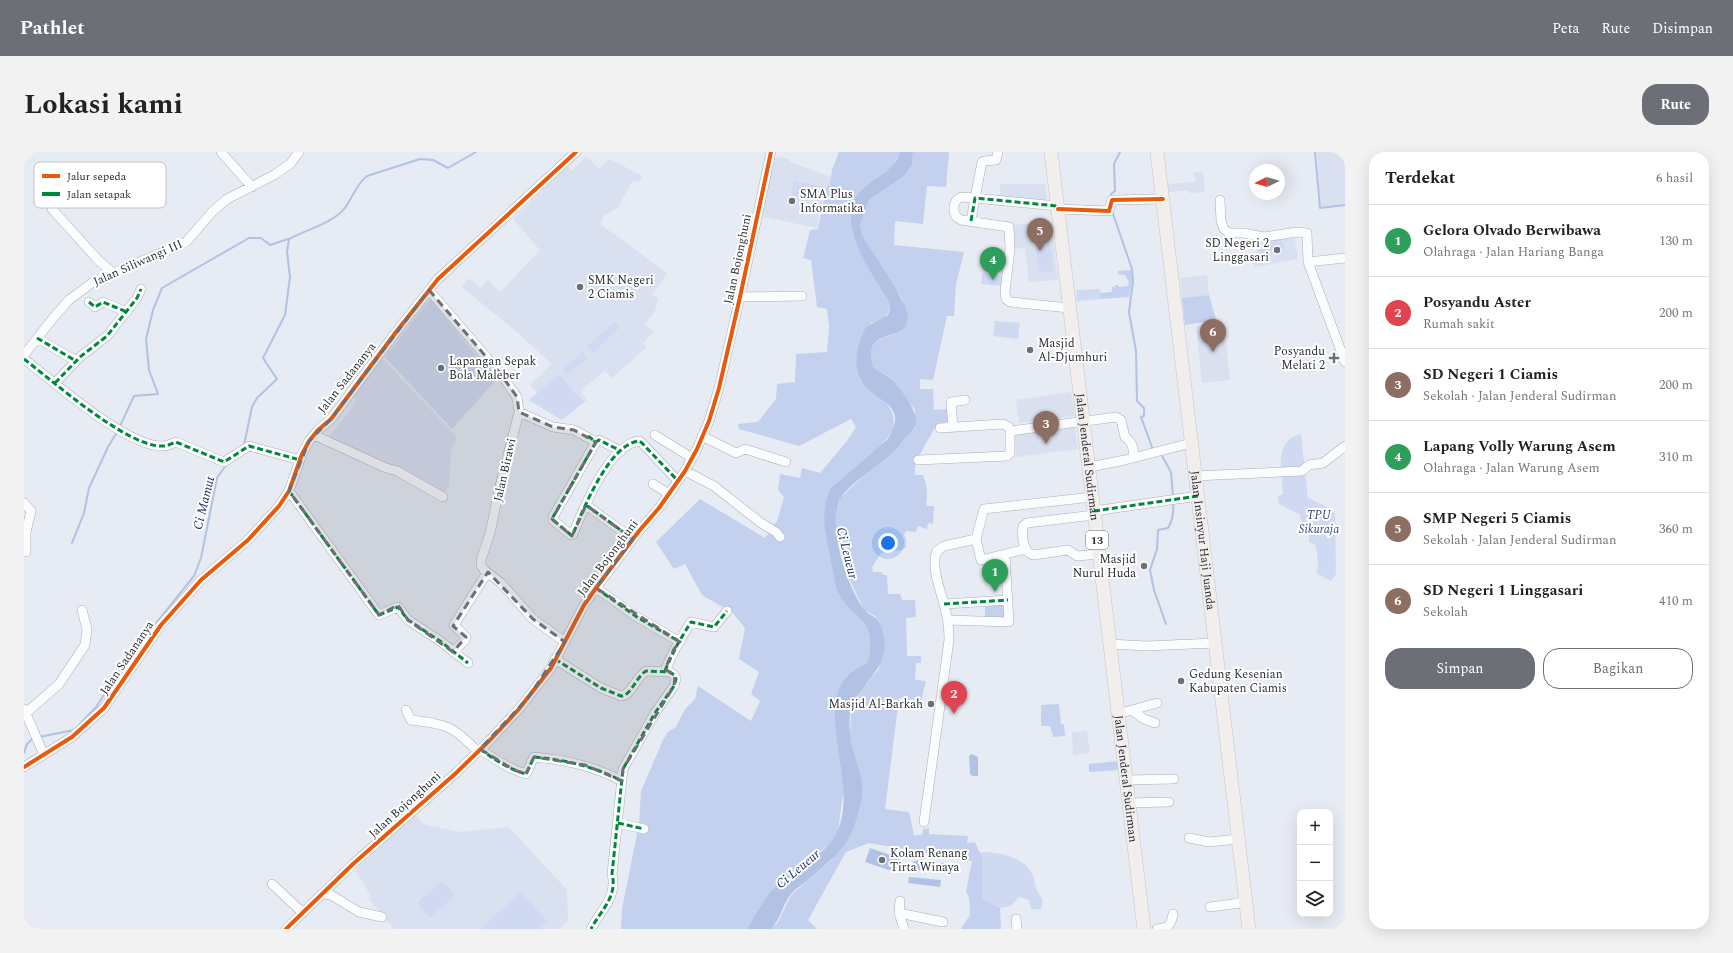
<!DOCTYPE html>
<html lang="id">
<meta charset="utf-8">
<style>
body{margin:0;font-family:Spectral,serif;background:#f2f2f2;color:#222}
.controls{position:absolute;right:12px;bottom:12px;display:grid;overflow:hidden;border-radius:8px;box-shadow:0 4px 16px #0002}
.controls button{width:36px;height:36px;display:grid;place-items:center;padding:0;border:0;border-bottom:1px solid #e0e0e0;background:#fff;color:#222;font:20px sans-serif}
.compass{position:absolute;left:1225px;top:12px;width:36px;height:36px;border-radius:50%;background:#fff;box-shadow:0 4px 16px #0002;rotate:264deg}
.you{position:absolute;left:864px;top:391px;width:14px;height:14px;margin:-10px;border:3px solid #fff;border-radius:50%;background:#1a73e8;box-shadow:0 0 0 6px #1a73e833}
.badge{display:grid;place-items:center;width:26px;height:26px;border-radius:50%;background:#6c7076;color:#fff;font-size:13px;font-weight:700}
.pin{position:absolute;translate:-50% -33px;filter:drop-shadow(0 1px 2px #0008)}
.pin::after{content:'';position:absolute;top:21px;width:14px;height:12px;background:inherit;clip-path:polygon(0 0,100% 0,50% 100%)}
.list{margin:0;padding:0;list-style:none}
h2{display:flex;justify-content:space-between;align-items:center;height:52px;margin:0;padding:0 16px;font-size:17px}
h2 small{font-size:13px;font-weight:400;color:#767676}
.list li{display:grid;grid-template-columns:26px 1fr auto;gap:12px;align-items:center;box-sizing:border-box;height:72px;padding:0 16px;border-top:1px solid #e0e0e0}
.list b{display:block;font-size:15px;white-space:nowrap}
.list p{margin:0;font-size:13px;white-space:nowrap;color:#767676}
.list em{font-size:13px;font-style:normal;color:#767676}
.actions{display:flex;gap:8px;padding:12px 16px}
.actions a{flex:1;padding:9px 0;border:1px solid #6c7076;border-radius:16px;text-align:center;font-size:14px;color:#6c7076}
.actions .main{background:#6c7076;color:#fff}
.icon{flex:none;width:22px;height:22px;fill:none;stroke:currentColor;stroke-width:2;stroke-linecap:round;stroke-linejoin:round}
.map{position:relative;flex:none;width:1321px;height:777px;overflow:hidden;border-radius:16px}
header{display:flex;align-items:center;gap:24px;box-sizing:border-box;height:56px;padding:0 20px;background:#6c7076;color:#fff}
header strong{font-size:19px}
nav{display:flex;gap:22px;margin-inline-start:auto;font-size:14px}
.intro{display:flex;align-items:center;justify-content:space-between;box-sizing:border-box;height:96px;padding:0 24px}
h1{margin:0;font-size:28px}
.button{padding:10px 18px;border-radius:16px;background:#6c7076;color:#fff;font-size:14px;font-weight:700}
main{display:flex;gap:24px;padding:0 24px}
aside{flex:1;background:#fff;border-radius:16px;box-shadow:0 4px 16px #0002}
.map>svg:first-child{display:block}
.built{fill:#d9e0f0}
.green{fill:#cfdaf2}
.forest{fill:#c3d1ee}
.water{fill:#b2c2e4}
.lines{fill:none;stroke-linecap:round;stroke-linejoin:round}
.stream{stroke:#b2c2e4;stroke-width:2}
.minor-casing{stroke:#abaeb4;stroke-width:10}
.highway-casing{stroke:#c4c6ca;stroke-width:14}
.minor{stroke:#fbfcfd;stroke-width:9}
.highway{stroke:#f2eeec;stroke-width:13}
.quiet{stroke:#00873e;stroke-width:3;stroke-dasharray:6 3;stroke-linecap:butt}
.cycleway-casing{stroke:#fff;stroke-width:6}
.cycleway{stroke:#e8590c;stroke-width:4}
.marked{fill:#6c7076;fill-opacity:0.2;stroke:#6c7076;stroke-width:3;stroke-dasharray:8 5;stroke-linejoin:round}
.poi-dot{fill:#6c7076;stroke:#fff;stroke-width:1.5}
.labels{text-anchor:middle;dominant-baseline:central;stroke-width:4;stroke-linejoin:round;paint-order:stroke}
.shield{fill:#fff;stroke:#6a6c70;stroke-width:1}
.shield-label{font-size:11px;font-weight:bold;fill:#2a2d33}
.poi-label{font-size:12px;fill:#2a2d33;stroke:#fff;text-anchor:start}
.street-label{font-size:12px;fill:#2a2d33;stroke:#fff}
.park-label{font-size:12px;font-style:italic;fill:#314982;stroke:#fff}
.water-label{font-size:13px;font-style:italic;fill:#1a2e65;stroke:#fff}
.key{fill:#fff;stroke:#bfc0c2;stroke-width:1}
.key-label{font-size:11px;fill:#2a2d33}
</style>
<header>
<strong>Pathlet</strong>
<nav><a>Peta</a><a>Rute</a><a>Disimpan</a></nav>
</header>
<div class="intro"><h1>Lokasi kami</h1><a class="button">Rute</a></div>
<main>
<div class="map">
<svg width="1321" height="777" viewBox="0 0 1321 777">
<rect width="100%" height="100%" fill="#e7ebf3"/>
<path class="built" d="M1293 0H1321V52L1296 56Z
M562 4 575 17 586 7 618 24 616 29 608 30 594 55 577 66 579 68 576 72 643 121 628 143 634 147 631 159 621 172 630 180 619 191 623 195 588 226 581 219 556 239 563 248 538 268 505 248 513 241 506 233 528 212 494 181 438 135 445 126 456 136 464 128 476 140 516 98 489 67 544 14 548 19Z
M748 4 765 7V10L808 25 806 34 802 33 793 76 735 64Z
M1170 20H1179L1181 40 1165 41V38L1144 40 1143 32 1171 30Z
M976 32H1021L1024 53 976 49Z
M1027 70 1034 128 1005 130 1001 96 989 97 986 73Z
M1270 82 1274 107 1231 115 1228 104 1233 99 1236 87Z
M1183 123 1185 143 1158 146 1156 126Z
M1189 171 1200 174 1206 228 1178 231 1172 175Z
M356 204 433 285 427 300 425 333 419 344 302 288 326 259 333 248 328 244Z
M1047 240 1051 264 995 271 992 248Z
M1051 276 1054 297 992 305 990 283Z
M1063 579 1066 601 1049 603 1048 580Z
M391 663 401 673 437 680 485 675 543 738 544 769 535 777H370L344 746 346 745 344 739 331 719Z"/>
<path class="green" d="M770 29 796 34 793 48 767 43Z
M1025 79 1029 119 1015 120 1010 80Z
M1257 85 1260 96 1234 102 1238 89Z
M958 121 980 124 979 134 957 132Z
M1076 137 1077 147 1053 149 1052 138Z
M406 147 472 228 428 277 361 205Z
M971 169 996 171 994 187 969 184Z
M591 170 596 175 569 201 563 194Z
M558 200 563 206 543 223 538 218Z
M535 223 560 250 538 268 505 248Z
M1277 282 1284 346 1301 354 1311 362 1312 422 1307 429 1292 421 1294 414 1292 393 1285 390V384L1279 374 1275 362 1255 352 1254 344 1259 342C1258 321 1249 288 1277 282Z
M962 700C978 701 999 705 1008 721 1011 726 1010 731 1012 736 1017 748 1021 743 1017 758L1007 757 1005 748 995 745 987 754 976 756 958 747 959 708 955 701Z
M418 729 431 743 406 766 393 751Z
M497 740 523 769 514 777H456Z"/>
<path class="forest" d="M815 0H876L868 15 837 39 833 93 865 150C868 163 858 168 847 171L836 228C852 247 874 249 869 279L800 362 812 436C827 472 854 461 844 509L822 524 818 613 820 635 814 679 807 691 761 726 750 737 735 756 723 777H597L598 757 615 672 617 639 639 588 644 580 652 575 661 557 671 547 674 534 727 569 736 549 727 542 735 520 715 507 721 476 709 461 678 443 661 412 650 417 632 390 676 347 741 386 753 369 760 345 754 338 756 322 776 326 778 316 796 321 823 289 832 275 827 267 775 294 715 277 714 272 734 270 752 247 753 232 771 230 772 202 803 200 805 175 803 157 793 155 787 108 779 106 786 78 794 77 803 33H806L808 18Z
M889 0H925L922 35 903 34 899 72 871 69 870 93 940 100 932 133 930 164H923L909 228 896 227V237H909L910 258 925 257V270L913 272 891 311V323H899C903 333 904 342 902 352L903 354H910L909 372 904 371 903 377 894 374 892 380 882 379 880 383 882 386V395L878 398 857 401 848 415 849 420H858L859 423H863L864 442H876L878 448H891L892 465 882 466 883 504H897V511H892L891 528 902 529 897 549 875 546 861 657 885 660 890 683H898L899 677 905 676V682L944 684 943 691 951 690 959 708 958 747 976 756 977 777H937L946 763 945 746 942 739 948 709 845 691 822 700 784 768 793 777H747L754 770 767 743 808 708 838 632 826 583 827 559 837 538 855 517 857 472 851 464 840 458 822 420 811 374 813 358 816 346 891 276V258L872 233 865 225 849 215C842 191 852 188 872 182L879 148 849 104 838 83 836 73 845 48 880 24 888 13Z
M1107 118 1108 129 1105 145 1077 147 1076 141 1088 140V135H1091V133H1094L1095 135 1104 134 1105 130 1101 123 1094 122V119Z
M1185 143 1192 168 1161 173 1158 146Z
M981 451 982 468 961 469V452Z
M1035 552 1037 572H1040L1041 584 1029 585 1026 574H1017V553Z
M1095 609 1096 618 1065 620V612Z"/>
<path class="water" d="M876 0H889L888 13 880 24 845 48 836 73 838 83C847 99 885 152 884 165 882 194 837 172 849 215 854 219 861 222 866 226 875 234 894 259 892 271 891 278 884 282 880 287 876 292 872 298 867 302 853 315 826 331 816 347 814 351 813 358 812 363 810 390 823 433 839 456 845 466 855 461 859 480 868 518 836 528 827 558 821 582 834 608 838 631 839 642 837 651 834 661 826 696 808 707 783 729 778 733 771 737 767 742 758 753 757 767 747 777H723C733 759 744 739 761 726 778 711 803 702 813 680 835 634 792 562 822 525 827 519 837 515 844 509 854 461 827 472 812 436L801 377 800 362 802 349 806 337 863 288C888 250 849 251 837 228 828 211 834 190 842 175L864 163 866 157 865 150C848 120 804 65 842 34 855 24 871 17 876 0Z
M948 602 954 605V624H948L946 622 945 604Z
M846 696 875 706 871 720 841 710Z
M893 708 899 710 901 714C908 715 912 710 920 711L923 714V719L917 721 898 720V717L889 721 885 718V713Z
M885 725 917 728 916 735 884 731Z"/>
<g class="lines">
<path class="stream" d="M1291 0 1296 56 1321 53
M1087 46V42L1091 39 1090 12 1096 0
M1088 59 1108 117 1109 129 1105 160 1112 199 1113 249 1120 256V264L1117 265 1129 298
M96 274 110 244 134 242 125 218 122 187 129 158 138 136 225 86H237L246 93 264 87
M220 293 228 255 233 246 253 227 239 206 261 163 266 125 263 100 265 87C280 79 310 70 320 57 329 46 332 32 343 24L396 7 409 8 424 16 452 0
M1137 302 1147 320 1149 345
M48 391 60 361 65 336 84 295 93 280
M1142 472 1130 438 1126 418 1133 397 1134 378 1144 376C1149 368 1150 360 1149 350
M56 572 72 555 105 505 170 424 177 406 193 326 202 313
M15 585 50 578
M0 601 3 592 9 586
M1320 777 1321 775"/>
<defs>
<path id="minor" d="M197 0 228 35
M974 0 972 8 960 9 958 10 951 46 937 45C928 49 927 63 937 68L985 75 986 97 981 140 982 147 986 150 1045 156
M1196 48 1197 69 1200 77 1205 81H1219L1240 85 1273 80 1283 81 1284 110 1321 210
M28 57 75 109 89 121
M1034 57 1085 59 1088 48 1139 47
M947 69 951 46 1033 54
M1284 110 1321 106
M405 138 476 221 493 245 495 260 476 334 466 381 457 408V413L460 418 477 431 509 467 541 490
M716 145 778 144
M65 150 71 155 79 150 103 160
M13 186 52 209
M0 203 30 165 45 148 69 130 162 90 189 59 203 47 250 23 266 12 275 0
M0 207C29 229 105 297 140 294 144 294 148 291 152 290L200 310 225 294 276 308
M31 231 56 205 83 184 113 146 117 137
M495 260 529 275 550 278 572 290 575 288 597 299
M916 276 979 272 985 275 986 279
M929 276 927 250 941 248
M290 283 362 316 373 319 419 345
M631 283 668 306
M678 284 712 301 721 297 762 310
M572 290 529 365V368L547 383 549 382C559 358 585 292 615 289L618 291 654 329
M894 308 983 304 986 301V279L1092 265 1097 268 1101 285C1109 290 1109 296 1110 305
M1065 315 1101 308 1167 291
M661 319 690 334 737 371 752 380 756 385
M1171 324 1278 319 1285 313 1299 311 1321 294
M629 332 645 342
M265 339 355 463 374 455 384 468 416 489 444 511
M0 351 7 359 2 380V400
M562 353 609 387
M1070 359 1174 344
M1070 363 1003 371 999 374C998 383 998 400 1009 403L1044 398 1053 404 1075 402
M952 387 957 408 1002 397
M572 436 613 465 656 490
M920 452 984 448
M923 468 985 470 981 404
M1086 492 1122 494 1191 491
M429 500 441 488 442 485 430 473 463 421
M531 507 577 536 597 544C607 544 612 525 622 519L646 520 650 523 652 527 650 534 631 561 599 617 588 722C594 745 576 759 567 777
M641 519C648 501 657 486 667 470L690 475 703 459
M0 557 20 603
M382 558 387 568C424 573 428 573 454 600
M1109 559 1120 567 1131 571
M2 561 35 532 61 493 63 477 58 458
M1094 562 1133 551
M456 597C471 608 485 617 502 622L510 605C542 608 569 614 598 629
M0 615 48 585 80 556 137 473 177 428 224 388 255 354 265 339 278 302 285 289 294 278 307 267 372 180 414 127 552 0
M1102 628 1150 627
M1105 651 1145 650
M900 670 925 488C925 477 924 467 921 457 918 441 906 416 913 399L920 394 952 387 960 357 1068 345
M594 671 620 677
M1165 686 1185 690 1214 687
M248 732 279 761
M300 742 307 743 335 760 358 765
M876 749 875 761 880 777
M1186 755 1216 751 1221 745
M875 761 919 770
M992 767 993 777
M262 777 329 712 432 621 466 588 494 558 527 516 560 453 572 436 615 379 635 356 661 319 673 297 685 269 695 236 716 145 747 0
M1133 777C1145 775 1147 774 1149 762"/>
<g id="highway">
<path id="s1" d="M1027 0 1120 777"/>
<path id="s2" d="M1133 0 1225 777"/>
</g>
</defs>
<use href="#minor" class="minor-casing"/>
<use href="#highway" class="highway-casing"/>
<use href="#minor" class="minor"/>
<use href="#highway" class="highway"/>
<path class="quiet" d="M947 69 951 46 1033 54
M65 150 71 155 79 150 103 160
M13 186 52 209
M0 207C29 229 105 297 140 294 144 294 148 291 152 290L200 310 225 294 276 308
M31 231 56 205 83 184 113 146 117 137
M564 284 572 290 575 288 597 299
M572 290 529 365V368L547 383 549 382C559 358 585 292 615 289L618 291 654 329
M265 339 355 463 374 455 384 468 416 489 444 511
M562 353 609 387
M1070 359 1174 344
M572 436 613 465 656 490
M920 452 984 448
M531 507 577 536 597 544C607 544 612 525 622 519L646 520 650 523 652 527 650 534 631 561 599 617 588 722C594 745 576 759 567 777
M641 519C648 501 657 486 667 470L690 475 703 459
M456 597C471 608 485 617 502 622L510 605C542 608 569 614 598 629
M594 671 620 677"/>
<defs>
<path id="cycleway" d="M1034 57 1085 59 1088 48 1139 47
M0 615 48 585 80 556 137 473 177 428 224 388 255 354 265 339 278 302 285 289 294 278 307 267 372 180 414 127 552 0
M262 777 329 712 432 621 466 588 494 558 527 516 560 453 572 436 615 379 635 356 661 319 673 297 685 269 695 236 716 145 747 0"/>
</defs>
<use href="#cycleway" class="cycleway-casing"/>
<use href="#cycleway" class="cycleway"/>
</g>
<path class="marked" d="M405 138 476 221 493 245 495 260 529 275 550 278 572 290 528 367 548 384 562 353 609 387 572 436 656 490 650 497 641 517 651 524 650 534 599 617 598 629 561 613 510 605 502 622 490 618 456 597 504 546 541 490 509 467 464 420 429 474 442 485 429 500 384 468 374 453 355 463 265 339 285 289 307 267Z"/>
<g class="poi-dot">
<circle cx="768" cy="49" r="4"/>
<circle cx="1253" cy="98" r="4"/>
<circle cx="556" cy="135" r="4"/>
<circle cx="1006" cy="198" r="4"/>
<path d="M1308 200h4v4h4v4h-4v4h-4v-4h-4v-4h4z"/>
<circle cx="417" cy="216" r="4"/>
<circle cx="1120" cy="414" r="4"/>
<circle cx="1157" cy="529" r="4"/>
<circle cx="907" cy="552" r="4"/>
<circle cx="858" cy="708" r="4"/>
</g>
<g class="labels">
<rect class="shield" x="1062" y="379" width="22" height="18" rx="3"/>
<g class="shield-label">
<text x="1073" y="388">13</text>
</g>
<g class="poi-label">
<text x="776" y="42">SMA Plus<tspan x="776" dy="14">Informatika</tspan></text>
<text x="1245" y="91" text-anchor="end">SD Negeri 2<tspan x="1245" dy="14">Linggasari</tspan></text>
<text x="564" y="128">SMK Negeri<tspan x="564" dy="14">2 Ciamis</tspan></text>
<text x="1014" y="191">Masjid<tspan x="1014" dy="14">Al-Djumhuri</tspan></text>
<text x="1301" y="199" text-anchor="end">Posyandu<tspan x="1301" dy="14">Melati 2</tspan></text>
<text x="425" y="209">Lapangan Sepak<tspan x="425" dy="14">Bola Maleber</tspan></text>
<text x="1112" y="407" text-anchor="end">Masjid<tspan x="1112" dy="14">Nurul Huda</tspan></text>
<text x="1165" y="522">Gedung Kesenian<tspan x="1165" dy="14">Kabupaten Ciamis</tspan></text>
<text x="899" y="552" text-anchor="end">Masjid Al-Barkah</text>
<text x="866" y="701">Kolam Renang<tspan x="866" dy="14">Tirta Winaya</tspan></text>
</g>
<g class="street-label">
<text transform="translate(714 107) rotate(-78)">Jalan Bojonghuni</text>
<text transform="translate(114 111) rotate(-24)">Jalan Siliwangi III</text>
<text transform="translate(323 226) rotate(-52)">Jalan Sadananya</text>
<text stroke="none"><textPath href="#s1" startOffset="307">Jalan Jenderal Sudirman</textPath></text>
<text transform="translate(481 318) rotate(-77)">Jalan Birawi</text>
<text stroke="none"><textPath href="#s2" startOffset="391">Jalan Insinyur Haji Juanda</textPath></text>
<text transform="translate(584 406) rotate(-53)">Jalan Bojonghuni</text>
<text transform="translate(103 506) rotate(-56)">Jalan Sadananya</text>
<text stroke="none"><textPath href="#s1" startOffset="631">Jalan Jenderal Sudirman</textPath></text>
<text transform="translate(381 653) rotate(-42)">Jalan Bojonghuni</text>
</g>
<g class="park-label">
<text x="1295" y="363">TPU<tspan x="1295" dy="14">Sikuraja</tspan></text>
</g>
<g class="water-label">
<text transform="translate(180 351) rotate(-76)">Ci Mamut</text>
<text transform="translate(823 401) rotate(76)">Ci Leueur</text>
<text transform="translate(774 717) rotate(-40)">Ci Leueur</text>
</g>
</g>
<rect x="10" y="10" width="132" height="46" rx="6" class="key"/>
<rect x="18" y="22" width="18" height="4" fill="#e8590c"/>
<rect x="18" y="40" width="18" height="4" fill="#00873e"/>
<g class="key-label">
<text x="43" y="28">Jalur sepeda</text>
<text x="43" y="46">Jalan setapak</text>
</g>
</svg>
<div class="controls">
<button>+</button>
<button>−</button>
<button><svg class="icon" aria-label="layers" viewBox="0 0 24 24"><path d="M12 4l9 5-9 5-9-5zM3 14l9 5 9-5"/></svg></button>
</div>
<svg class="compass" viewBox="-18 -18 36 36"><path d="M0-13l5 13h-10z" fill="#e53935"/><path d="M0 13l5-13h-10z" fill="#767676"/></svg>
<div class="you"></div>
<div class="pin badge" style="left:971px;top:440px;background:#2e9e5b">1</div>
<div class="pin badge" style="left:930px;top:562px;background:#e0444e">2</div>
<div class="pin badge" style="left:1022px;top:292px;background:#8d6e63">3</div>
<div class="pin badge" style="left:969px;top:128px;background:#2e9e5b">4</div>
<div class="pin badge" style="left:1016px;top:99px;background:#8d6e63">5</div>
<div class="pin badge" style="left:1189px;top:200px;background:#8d6e63">6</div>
</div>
<aside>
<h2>Terdekat<small>6 hasil</small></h2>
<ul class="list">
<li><span class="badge" style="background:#2e9e5b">1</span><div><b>Gelora Olvado Berwibawa</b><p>Olahraga · Jalan Hariang Banga</p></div><em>130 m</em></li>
<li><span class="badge" style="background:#e0444e">2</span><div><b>Posyandu Aster</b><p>Rumah sakit</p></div><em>200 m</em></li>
<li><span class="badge" style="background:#8d6e63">3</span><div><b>SD Negeri 1 Ciamis</b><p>Sekolah · Jalan Jenderal Sudirman</p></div><em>200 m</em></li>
<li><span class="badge" style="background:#2e9e5b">4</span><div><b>Lapang Volly Warung Asem</b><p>Olahraga · Jalan Warung Asem</p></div><em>310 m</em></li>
<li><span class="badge" style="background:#8d6e63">5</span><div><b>SMP Negeri 5 Ciamis</b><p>Sekolah · Jalan Jenderal Sudirman</p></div><em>360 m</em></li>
<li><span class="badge" style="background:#8d6e63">6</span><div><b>SD Negeri 1 Linggasari</b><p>Sekolah</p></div><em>410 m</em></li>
</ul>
<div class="actions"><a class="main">Simpan</a><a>Bagikan</a></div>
</aside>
</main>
